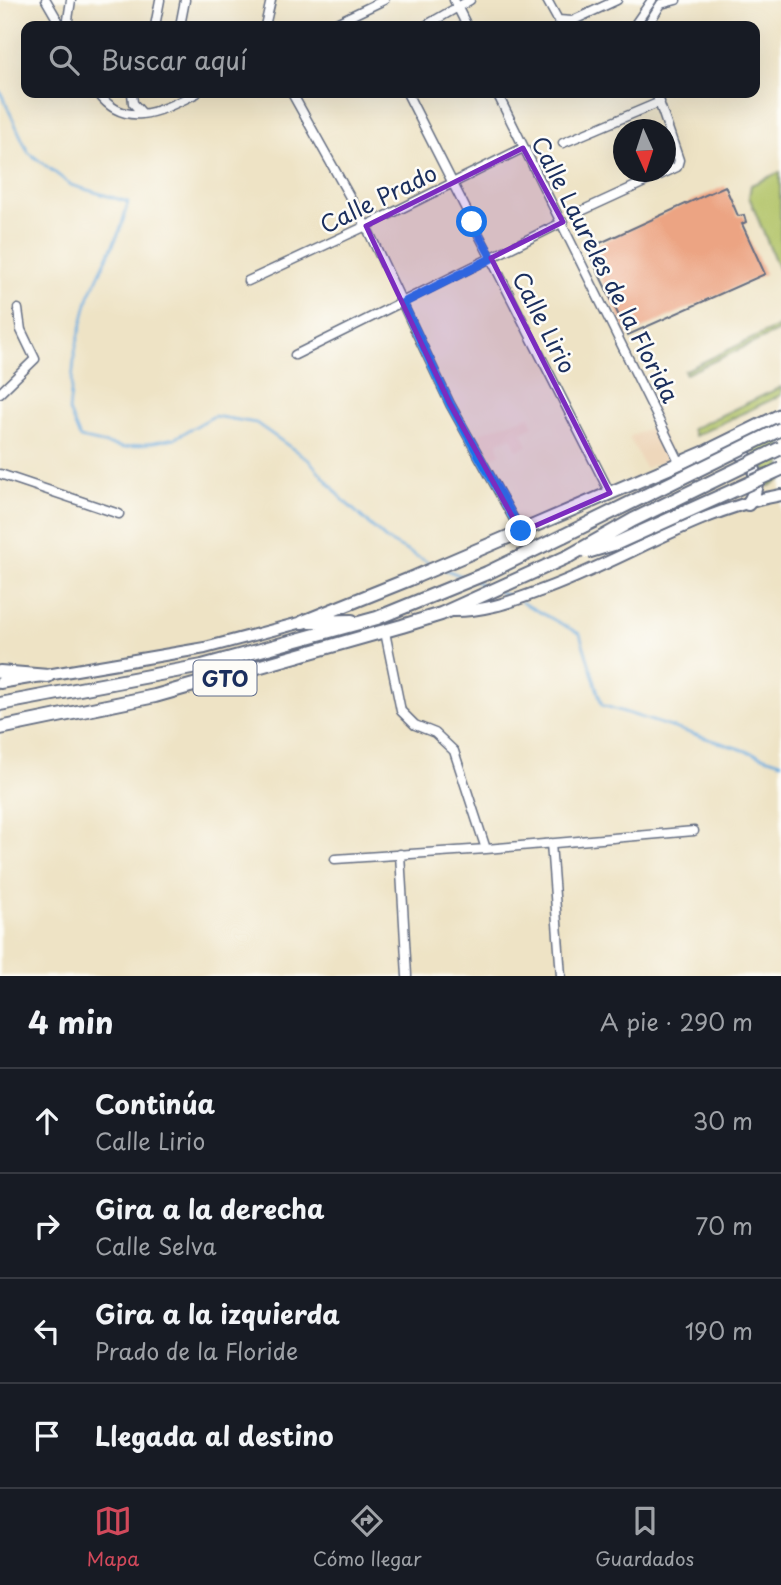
<!DOCTYPE html>
<html lang="es">
<meta charset="utf-8">
<style>
body{margin:0;font-family:"Playpen Sans",sans-serif;background:#242831;color:#f1f3f6}
.compass{position:absolute;left:613px;top:119px;width:63px;height:63px;border-radius:50%;background:#171b24;box-shadow:0 7px 28px #0002;rotate:177deg}
.stop{position:absolute;width:21px;height:21px;margin:-16px;border:5px solid #1a73e8;border-radius:50%;background:#fff}
.stop.end{background:#1a73e8;border-color:#fff;box-shadow:0 2px 7px #0008}
.list{margin:0;padding:0;list-style:none}
h2{display:flex;justify-content:space-between;align-items:center;height:91px;margin:0;padding:0 28px;font-size:30px}
h2 small{font-size:23px;font-weight:400;color:#9ea1a6}
.list li{display:grid;grid-template-columns:46px 1fr auto;gap:21px;align-items:center;box-sizing:border-box;height:105px;padding:0 28px;border-top:2px solid #363941}
.list b{display:block;font-size:26px;white-space:nowrap}
.list p{margin:0;font-size:23px;white-space:nowrap;color:#9ea1a6}
.list em{font-size:23px;font-style:normal;color:#9ea1a6}
.icon{flex:none;width:38px;height:38px;fill:none;stroke:currentColor;stroke-width:2;stroke-linecap:round;stroke-linejoin:round}
.map{position:relative;flex:none;width:781px;height:976px;overflow:hidden}
.search{position:absolute;background:#171b24;box-shadow:0 7px 28px #0002;left:21px;right:21px;top:21px;height:77px;display:flex;align-items:center;gap:18px;box-sizing:border-box;padding:0 24px;border-radius:14px;color:#9ea1a6;font-size:26px}
.sheet{height:511px;background:#171b24}
nav{display:flex;justify-content:space-around;align-items:center;box-sizing:border-box;height:98px;border-top:2px solid #363941;background:#171b24;font-size:19px;color:#9ea1a6}
nav a{display:grid;justify-items:center;gap:4px}
nav .on{color:#d1495b}
.map>svg:first-child{display:block}
.built{fill:#eed7bb}
.green{fill:#b1c366;stroke:#667962;stroke-width:2}
.lines{fill:none;stroke-linecap:round;stroke-linejoin:round}
.stream{stroke:#6aaadd;stroke-width:2.5}
.building{fill:#eca483}
.street-casing{stroke:#656e82;stroke-width:11}
.secondary-casing{stroke:#656e82;stroke-width:14}
.primary-casing{stroke:#656e82;stroke-width:16}
.street{stroke:#fff;stroke-width:8}
.secondary{stroke:#fff;stroke-width:10}
.primary{stroke:#fff;stroke-width:12}
.primary-bridge-casing{stroke:#656e82;stroke-width:16;stroke-linecap:butt}
.primary-bridge{stroke:#fff;stroke-width:12}
.route{stroke:#1a73e8;stroke-width:9}
.marked{fill:#7b2cbf;fill-opacity:0.2;stroke:#7b2cbf;stroke-width:5;stroke-linejoin:round}
.labels{text-anchor:middle;dominant-baseline:central;stroke-width:5;stroke-linejoin:round;paint-order:stroke}
.shield{fill:#fdfcf7;stroke:#5f6c8c;stroke-width:2}
.shield-label{font-size:21px;font-weight:bold;fill:#1b2f5e}
.street-label{font-size:23px;fill:#1b2f5e;stroke:#fdfcf7}
</style>
<div class="map">
<svg width="781" height="976" viewBox="0 0 781 976">
<rect width="100%" height="100%" fill="#fdfcf7"/>
<filter id="ink" filterUnits="userSpaceOnUse"><feTurbulence type="fractalNoise" baseFrequency=".0143" numOctaves="2"/><feDisplacementMap in="SourceGraphic" scale="14" xChannelSelector="R" yChannelSelector="G"/><feConvolveMatrix kernelMatrix="1 2 1 2 8 2 1 2 1" color-interpolation-filters="sRGB"/></filter>
<filter id="wash" filterUnits="userSpaceOnUse"><feTurbulence type="fractalNoise" baseFrequency=".00686" numOctaves="4" result="noise"/><feDisplacementMap in="SourceGraphic" scale="28" xChannelSelector="R" yChannelSelector="G"/><feGaussianBlur stdDeviation="1.57" result="paint"/><feColorMatrix in="noise" values="0 0 0 0 0 0 0 0 0 0 0 0 0 0 0 0 0 1.4 0 .05"/><feComposite in="paint" operator="in"/></filter>
<g filter="url(#wash)">
<rect width="100%" height="100%" fill="#eee3c5"/>
<path class="built" d="M530 416 533 426 522 432 528 446 517 450 511 437 498 442 500 454 491 458 479 433Z
M658 425 673 458 645 468 629 437Z"/>
<path class="green" d="M780 172 781 269 779 270 749 197 751 185Z
M781 325V330L686 374 684 371Z
M781 387V395L695 436 692 429Z
M781 421V480L769 486C766 463 760 452 739 442Z"/>
<g class="lines">
<path class="stream" d="M0 91 28 152 71 185 128 202 121 228 89 296 75 351 69 411 80 438 124 448 175 438 214 416 256 423 310 461 345 502 387 540 431 564
M444 569 464 577
M476 582 490 588
M499 592 512 597
M521 602 580 634 602 705 781 762"/>
</g>
<g id="blocks">
<path class="building" d="M725 186 738 216 744 215 746 222 742 224 765 274 628 335 587 249Z"/>
</g>
</g>
<g filter="url(#ink)">
<use href="#blocks" fill-opacity="0" stroke="#656e82" stroke-width="2"/>
<g class="lines">
<defs>
<path id="street" d="M46 0 61 26
M454 0 467 26
M547 0 558 20 572 21 617 0
M661 4 676 0
M67 26 71 0
M155 26 160 0
M180 26 185 0
M265 26 271 0
M330 26 384 0
M425 26 470 0
M634 26 652 0
M647 26 661 4
M98 93C126 131 162 110 197 93
M132 93 133 103 142 113
M297 93 293 95 366 226 450 404 521 532
M407 93 610 493
M497 93 680 463
M563 143 660 102
M577 213 677 167 679 160 656 93
M248 281 366 226 523 148
M295 355 563 222
M0 393 35 359 21 330 18 309
M0 474 119 514
M385 632 401 711 415 725 435 733 454 751 486 849
M551 843 561 976
M400 854 407 976
M335 859 486 849 694 831"/>
<path id="secondary" d="M449 611C481 612 508 603 537 592 618 564 696 510 781 495
M0 683 205 648 303 622"/>
<path id="primary" d="M731 449C756 457 763 483 748 504
M303 622 410 579 708 451 781 415
M310 622 352 621
M0 672 48 676
M0 704 202 666 377 618 487 573 563 536
M0 728 155 696 402 626 441 614 569 556"/>
</defs>
<use href="#street" class="street-casing"/>
<use href="#secondary" class="secondary-casing"/>
<use href="#primary" class="primary-casing"/>
<use href="#street" class="street"/>
<use href="#secondary" class="secondary"/>
<use href="#primary" class="primary"/>
<defs>
<path id="primary-bridge" d="M563 536 781 429
M587 552 617 543 781 469
M569 556 633 520 781 448"/>
</defs>
<use href="#primary-bridge" class="primary-bridge-casing"/>
<use href="#primary-bridge" class="primary-bridge"/>
</g>
</g>
<g class="lines" filter="url(#ink)">
<path class="route" d="M472 222 492 258 403 303 450 404 521 531"/>
</g>
<path class="marked" d="M523 148 563 222 491 258 610 493 521 532 450 404 366 226Z"/>
<g class="labels">
<rect class="shield" x="193.5" y="660.5" width="63" height="35" rx="5"/>
<g class="shield-label">
<text x="225" y="678">GTO</text>
</g>
<g class="street-label">
<text transform="translate(378 198) rotate(-26)">Calle Prado</text>
<text transform="translate(606 269) rotate(63)">Calle Laureles de la Florida</text>
<text transform="translate(545 322) rotate(63)">Calle Lirio</text>
</g>
</g>
</svg>
<svg class="compass" viewBox="-18 -18 36 36"><path d="M0-13l5 13h-10z" fill="#e53935"/><path d="M0 13l5-13h-10z" fill="#9ea1a6"/></svg>
<div class="stop" style="left:472px;top:222px"></div>
<div class="stop end" style="left:521px;top:531px"></div>
<div class="search"><svg class="icon" aria-label="search" viewBox="0 0 24 24"><circle cx="10" cy="10" r="6"/><path d="M15 15l6 6"/></svg>Buscar aquí</div>
</div>
<section class="sheet">
<h2>4 min<small>A pie · 290 m</small></h2>
<ul class="list">
<li><svg class="icon" aria-label="ahead" viewBox="0 0 24 24"><path d="M12 20V5M6 11l6-6 6 6"/></svg><div><b>Continúa</b><p>Calle Lirio</p></div><em>30 m</em></li>
<li><svg class="icon" aria-label="right" viewBox="0 0 24 24"><path d="M7 20v-9h11M14 6l5 5-5 5"/></svg><div><b>Gira a la derecha</b><p>Calle Selva</p></div><em>70 m</em></li>
<li><svg class="icon" aria-label="left" viewBox="0 0 24 24"><path d="M17 20v-9H6M10 6l-5 5 5 5"/></svg><div><b>Gira a la izquierda</b><p>Prado de la Floride</p></div><em>190 m</em></li>
<li><svg class="icon" aria-label="arrive" viewBox="0 0 24 24"><path d="M6 21V4h12l-3 4 3 4H6"/></svg><div><b>Llegada al destino</b></div></li>
</ul>
</section>
<nav>
<a class="on"><svg class="icon" aria-label="map" viewBox="0 0 24 24"><path d="M3 6l6-2 6 2 6-2v14l-6 2-6-2-6 2zM9 4v14M15 6v14"/></svg>Mapa</a>
<a><svg class="icon" aria-label="directions" viewBox="0 0 24 24"><path d="M12 3l9 9-9 9-9-9zM9 14v-3h6M13 9l2 2-2 2"/></svg>Cómo llegar</a>
<a><svg class="icon" aria-label="saved" viewBox="0 0 24 24"><path d="M7 4h10v16l-5-4-5 4z"/></svg>Guardados</a>
</nav>
